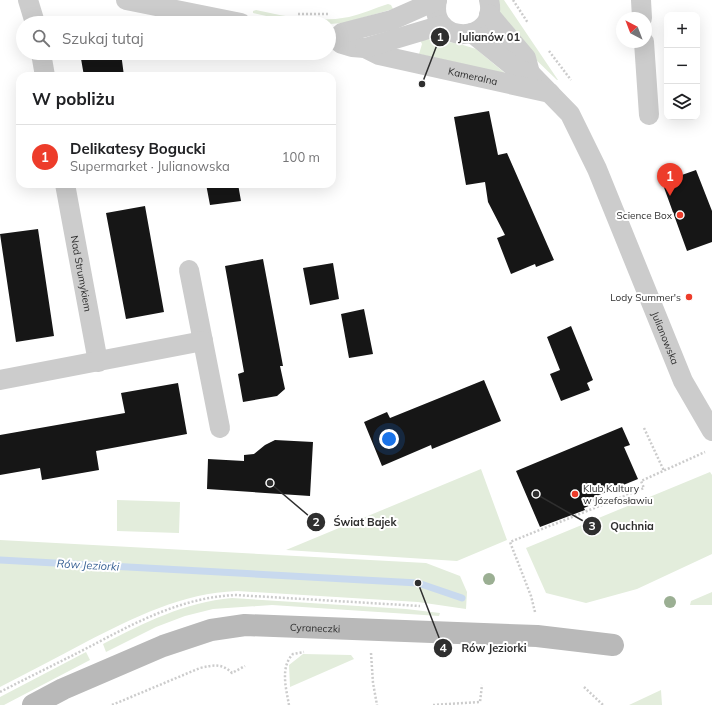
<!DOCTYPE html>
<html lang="pl">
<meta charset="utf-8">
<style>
body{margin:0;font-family:Mulish,sans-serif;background:#f6f6f6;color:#202124}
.controls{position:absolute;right:12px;top:12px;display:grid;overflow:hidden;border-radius:8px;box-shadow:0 4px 16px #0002}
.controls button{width:36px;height:36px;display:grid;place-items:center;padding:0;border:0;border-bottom:1px solid #e0e0e0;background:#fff;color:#202124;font:20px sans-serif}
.compass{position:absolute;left:616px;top:12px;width:36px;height:36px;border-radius:50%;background:#fff;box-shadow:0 4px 16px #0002;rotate:318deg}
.you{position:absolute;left:389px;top:439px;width:14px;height:14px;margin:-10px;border:3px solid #fff;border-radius:50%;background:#1a73e8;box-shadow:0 0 0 6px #1a73e833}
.badge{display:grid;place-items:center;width:26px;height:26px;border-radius:50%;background:#ed3c2a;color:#fff;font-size:13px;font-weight:700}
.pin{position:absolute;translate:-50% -33px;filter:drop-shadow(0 1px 2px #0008)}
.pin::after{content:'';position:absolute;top:21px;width:14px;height:12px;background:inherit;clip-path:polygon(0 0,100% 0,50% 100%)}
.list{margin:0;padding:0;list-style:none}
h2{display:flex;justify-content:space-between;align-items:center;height:52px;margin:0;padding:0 16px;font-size:17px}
h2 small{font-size:13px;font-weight:400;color:#757577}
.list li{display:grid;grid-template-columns:26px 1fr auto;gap:12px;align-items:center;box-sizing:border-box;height:64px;padding:0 16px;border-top:1px solid #e0e0e0}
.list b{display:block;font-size:15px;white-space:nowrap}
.list p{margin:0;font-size:13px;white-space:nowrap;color:#757577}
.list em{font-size:13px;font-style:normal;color:#757577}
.icon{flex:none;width:22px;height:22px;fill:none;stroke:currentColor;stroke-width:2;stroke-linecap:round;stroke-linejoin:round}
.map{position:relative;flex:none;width:712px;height:705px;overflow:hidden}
.search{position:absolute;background:#fff;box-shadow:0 4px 16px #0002;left:16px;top:16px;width:320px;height:44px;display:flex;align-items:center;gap:10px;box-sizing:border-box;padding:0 14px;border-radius:22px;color:#757577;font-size:15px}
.panel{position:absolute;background:#fff;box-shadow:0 4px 16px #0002;left:16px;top:72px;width:320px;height:116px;border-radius:12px}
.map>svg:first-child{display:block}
.green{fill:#e3eddc}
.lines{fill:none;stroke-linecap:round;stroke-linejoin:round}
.stream{stroke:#c8d9ee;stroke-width:7}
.building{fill:#161616}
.path{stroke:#ccc;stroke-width:2.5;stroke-dasharray:2 2;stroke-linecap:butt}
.street{stroke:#ccc;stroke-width:20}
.secondary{stroke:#b9b9b9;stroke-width:22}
.tree{fill:#9baf93}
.poi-dot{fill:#ed3c2a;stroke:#fff;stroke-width:1.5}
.labels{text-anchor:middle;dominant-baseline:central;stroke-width:4;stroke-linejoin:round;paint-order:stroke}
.street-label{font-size:10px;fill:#2f2f2f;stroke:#fff}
.poi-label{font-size:10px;fill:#2f2f2f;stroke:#fff;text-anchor:end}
.water-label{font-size:11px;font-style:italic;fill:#396295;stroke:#fff}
.leader{fill:none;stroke:#2f2f2f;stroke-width:1.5}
.callout-dot{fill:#2f2f2f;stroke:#fff;stroke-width:1.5}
.mark-label{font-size:12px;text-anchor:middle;font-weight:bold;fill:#fff}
.callout-label{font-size:11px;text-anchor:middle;font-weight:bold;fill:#2f2f2f;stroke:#fff;stroke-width:4;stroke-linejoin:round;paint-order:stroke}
</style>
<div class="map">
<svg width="712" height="705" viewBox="0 0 712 705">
<rect width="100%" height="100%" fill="#fff"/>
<path class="green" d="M497 0H504L558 80H557L532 56 499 13Z
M388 4 391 5 393 9 344 23 329 24 298 23 253 13V11L256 10C287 17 318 23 349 17 362 14 375 8 388 4Z
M432 39 460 44 476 49 506 74 419 54 422 44 420 40Z
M481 469 507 540 457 561 286 550Z
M710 472 712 475V554L637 589 586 603 546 593 526 548Z
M117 500 180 502 179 533 117 531Z
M0 540 426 563 460 576 467 592 466 609 418 602 237 591C182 593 135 617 86 642 58 657 29 672 0 687Z
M712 592V605H690L691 601Z
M232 598 406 609 440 613 439 616 272 605 213 609 185 616 156 627 106 652 103 644C144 623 185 602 232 598Z
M86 652 90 660 4 705H0V697Z
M303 654 351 655 354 659 290 687 289 665Z
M661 690 662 705H629Z"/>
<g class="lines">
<path class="stream" d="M0 560 418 583 462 598"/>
</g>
<path class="building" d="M80 53H121L124 76H84Z
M489 111 498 155 507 153 554 260 536 267 535 264 511 274 497 238 505 235 488 202 485 182 466 185 454 117Z
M696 170 712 211V242L687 251 662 182Z
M206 184H238L241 201 210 205Z
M145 206 164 312 126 319 106 213Z
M38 229 54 336 16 342 0 234Z
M263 259 283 366H280L285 389 277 396 243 402 238 374 244 372 225 266Z
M333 263 339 299 310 305 303 268Z
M364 309 373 354 349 358 341 314Z
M571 326 593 380 587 383 590 390 561 401 550 374 560 370 547 337Z
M484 380 501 421 432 449 431 445 382 466 364 422 387 412 390 418Z
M178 383 187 434 96 451 99 470 42 480 40 468 0 475V435L125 413 121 393Z
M622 427 630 445 624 447 638 479 589 499 591 505 584 508 585 510 540 527 516 471Z
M275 440 313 442 310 496 207 489 208 459 244 461V455L254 454 265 445Z"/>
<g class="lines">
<path class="path" d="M513 0 528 23
M298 14H329
M549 51 571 80
M644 428 664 471
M589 502 596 499 599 506
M535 612 531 596 510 542 644 488 641 481 705 452
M371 653 373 683 377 705
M584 687 603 705
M0 692C31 676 62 661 93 645 138 621 184 597 236 595L420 606
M112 705 200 668C213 665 222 663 232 673L245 666
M289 705C286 688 280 667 293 654L304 652
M433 705 480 702 482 685"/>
<g class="street">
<path d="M28 0 35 23"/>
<path d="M126 0 241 23"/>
<path d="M437 0C427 46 500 45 489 0"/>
<path d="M641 0 642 18"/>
<path d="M489 14 526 58 530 73"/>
<path id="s1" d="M472 33 515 68 530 73 570 114 597 169 683 381 712 431"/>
<path id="s2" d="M329 39H335L342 44 352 47 365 48 379 55 550 93"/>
<path d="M335 39 342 33 392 20 437 0"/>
<path d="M644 42 649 115"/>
<path d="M365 48 442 25"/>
<path d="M41 53 45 76"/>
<path id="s3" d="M65 184 98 362"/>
<path d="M189 270 220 428"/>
<path d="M0 380 203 341"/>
</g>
<path class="secondary" id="s4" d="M33 705 63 689 163 646 211 630 245 625 537 636 613 645"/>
</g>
<g class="tree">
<circle cx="489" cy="579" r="6"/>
<circle cx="670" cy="602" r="6"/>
</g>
<g class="poi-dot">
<circle cx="680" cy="215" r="4"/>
<circle cx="689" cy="297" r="4"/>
<circle cx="575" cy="494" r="4"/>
</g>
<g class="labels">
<g class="street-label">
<text stroke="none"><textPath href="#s2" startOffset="150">Kameralna</textPath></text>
<text stroke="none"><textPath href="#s3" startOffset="91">Nad Strumykiem</textPath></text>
<text stroke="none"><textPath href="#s1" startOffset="372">Julianowska</textPath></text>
<text stroke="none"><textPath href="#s4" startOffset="298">Cyraneczki</textPath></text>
</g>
<g class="poi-label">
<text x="672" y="215">Science Box</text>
<text x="681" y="297">Lody Summer's</text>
<text x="583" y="488" text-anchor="start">Klub Kultury<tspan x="583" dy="12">w Józefosławiu</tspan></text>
</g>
<g class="water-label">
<text transform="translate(88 565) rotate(3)">Rów Jeziorki</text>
</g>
</g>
<path class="leader" d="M422 84L440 37M270 483L316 522M536 494L592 526M418 583L443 648"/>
<g class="callout-dot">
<circle cx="422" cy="84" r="4"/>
<circle cx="270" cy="483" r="4"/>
<circle cx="536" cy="494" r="4"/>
<circle cx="418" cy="583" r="4"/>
<circle cx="440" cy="37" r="10"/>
<circle cx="316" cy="522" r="10"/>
<circle cx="592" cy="526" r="10"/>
<circle cx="443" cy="648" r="10"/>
</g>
<g class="mark-label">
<text x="440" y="41">1</text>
<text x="316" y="526">2</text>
<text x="592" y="530">3</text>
<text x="443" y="652">4</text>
</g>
<g class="callout-label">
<text x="489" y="41">Julianów 01</text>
<text x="365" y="526">Świat Bajek</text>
<text x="632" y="530">Quchnia</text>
<text x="494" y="652">Rów Jeziorki</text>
</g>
</svg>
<div class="controls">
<button>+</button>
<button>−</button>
<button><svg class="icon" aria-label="layers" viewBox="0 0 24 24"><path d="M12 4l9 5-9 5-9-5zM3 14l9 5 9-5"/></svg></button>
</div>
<svg class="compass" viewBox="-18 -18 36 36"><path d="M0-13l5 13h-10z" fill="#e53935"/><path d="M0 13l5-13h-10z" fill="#757577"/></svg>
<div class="you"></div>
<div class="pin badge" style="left:670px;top:196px">1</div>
<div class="search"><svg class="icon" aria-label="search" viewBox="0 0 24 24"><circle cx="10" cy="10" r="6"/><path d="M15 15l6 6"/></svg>Szukaj tutaj</div>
<section class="panel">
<h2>W pobliżu<small></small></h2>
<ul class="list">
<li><span class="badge">1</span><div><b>Delikatesy Bogucki</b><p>Supermarket · Julianowska</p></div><em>100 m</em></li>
</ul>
</section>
</div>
